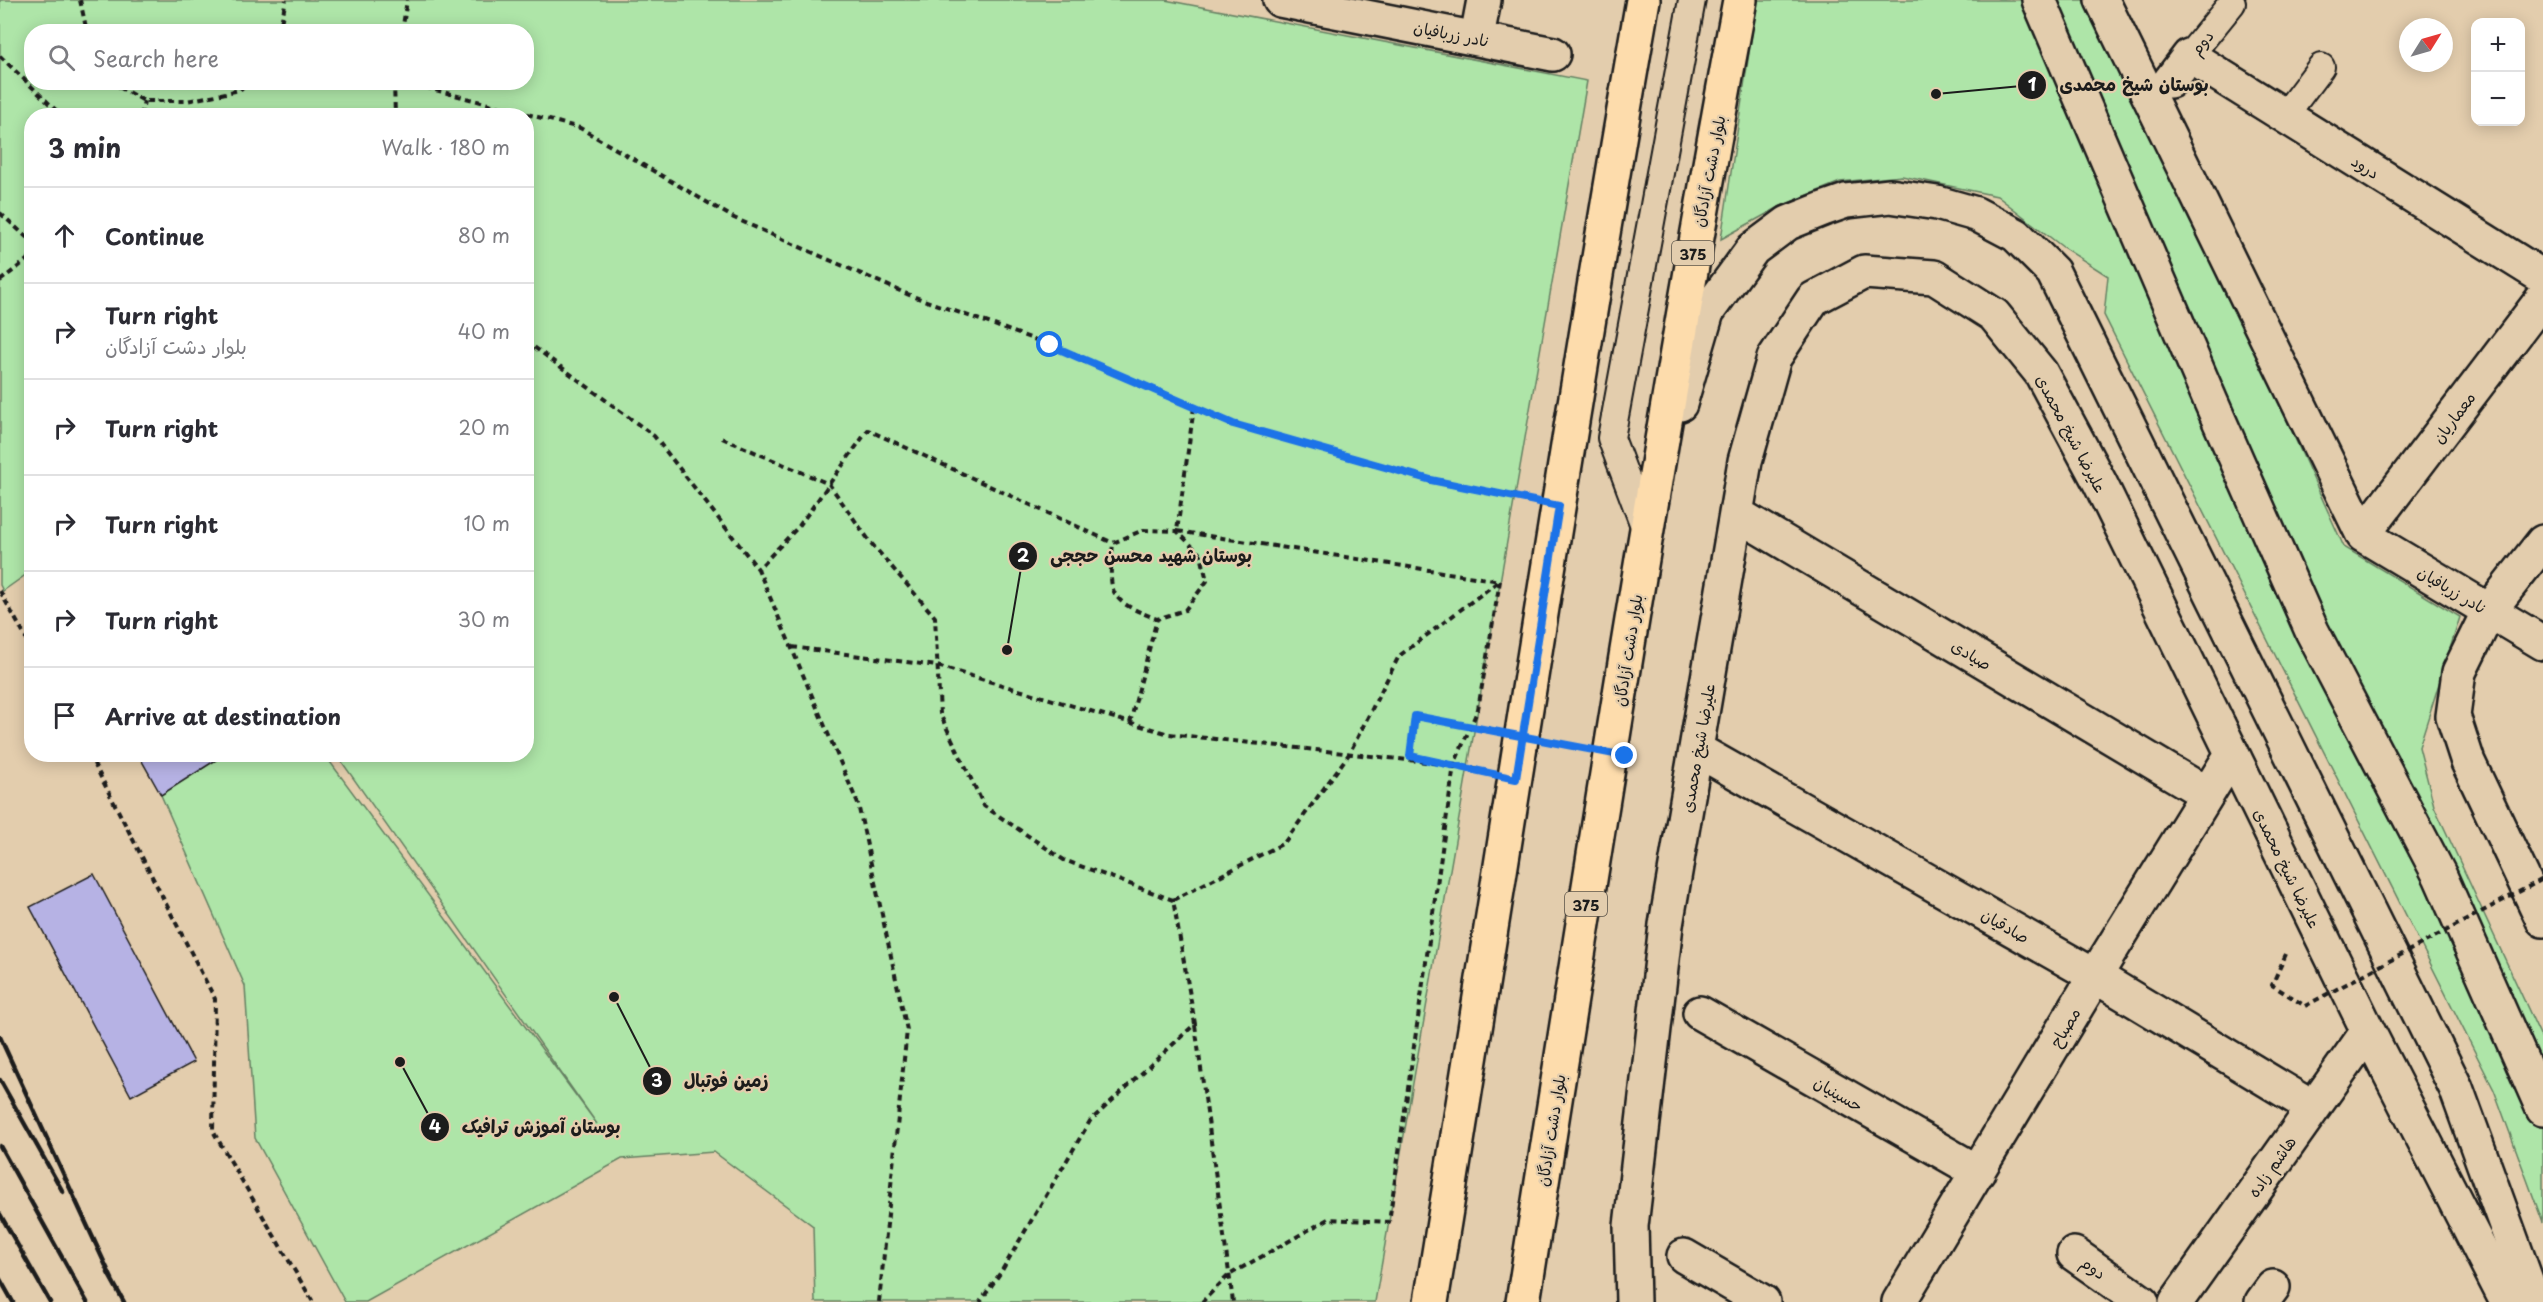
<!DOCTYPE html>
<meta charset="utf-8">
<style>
body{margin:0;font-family:"Playpen Sans","Playpen Sans Arabic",sans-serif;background:#f7f7f7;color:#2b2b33}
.controls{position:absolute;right:18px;top:18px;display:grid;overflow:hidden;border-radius:12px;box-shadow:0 3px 15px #0003}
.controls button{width:54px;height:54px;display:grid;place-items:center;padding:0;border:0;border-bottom:2px solid #e1e1e2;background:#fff;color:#2b2b33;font:30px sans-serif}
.compass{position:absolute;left:2399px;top:18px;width:54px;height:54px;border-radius:50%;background:#fff;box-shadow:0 3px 15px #0003;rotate:53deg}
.stop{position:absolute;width:18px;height:18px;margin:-14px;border:4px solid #1a73e8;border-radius:50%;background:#fff}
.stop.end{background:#1a73e8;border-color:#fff;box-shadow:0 2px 6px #0008}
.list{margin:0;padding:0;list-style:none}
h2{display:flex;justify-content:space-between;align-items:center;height:78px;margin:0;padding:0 24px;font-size:26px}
h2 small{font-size:20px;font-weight:400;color:#7c7c81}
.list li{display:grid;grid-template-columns:39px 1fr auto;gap:18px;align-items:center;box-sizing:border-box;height:96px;padding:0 24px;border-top:2px solid #e1e1e2}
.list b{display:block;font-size:22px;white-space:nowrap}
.list p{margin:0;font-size:20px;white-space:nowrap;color:#7c7c81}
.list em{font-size:20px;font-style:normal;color:#7c7c81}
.icon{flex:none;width:33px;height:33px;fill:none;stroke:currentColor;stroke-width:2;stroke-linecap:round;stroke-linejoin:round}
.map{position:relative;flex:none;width:2543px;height:1302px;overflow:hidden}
.search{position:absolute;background:#fff;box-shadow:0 3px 15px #0003;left:24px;top:24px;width:510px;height:66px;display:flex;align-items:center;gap:15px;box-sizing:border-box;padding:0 21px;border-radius:24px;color:#7c7c81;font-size:22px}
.panel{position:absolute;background:#fff;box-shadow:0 3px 15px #0003;left:24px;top:108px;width:510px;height:654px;border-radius:24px}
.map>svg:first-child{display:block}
.green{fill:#aee5a8;stroke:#658062;stroke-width:1.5;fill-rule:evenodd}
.building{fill:#b6b2e4;stroke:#1c1c1c;stroke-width:1.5}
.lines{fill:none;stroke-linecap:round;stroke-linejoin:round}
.lane-casing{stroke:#1c1c1c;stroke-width:30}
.street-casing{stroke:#1c1c1c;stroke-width:38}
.secondary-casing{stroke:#1c1c1c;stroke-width:38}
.primary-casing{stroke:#1c1c1c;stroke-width:38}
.path{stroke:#1c1c1c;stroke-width:4;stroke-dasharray:6 4.5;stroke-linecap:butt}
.lane{stroke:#e3cdad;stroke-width:26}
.street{stroke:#e3cdad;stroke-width:33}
.secondary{stroke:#e3cdad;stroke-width:33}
.primary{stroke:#fddcac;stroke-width:33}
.rail{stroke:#1c1c1c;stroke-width:4.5}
.path-bridge{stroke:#1c1c1c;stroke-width:4;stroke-dasharray:6 4.5;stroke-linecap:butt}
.route{stroke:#1a73e8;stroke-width:8}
.labels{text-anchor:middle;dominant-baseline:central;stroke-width:4.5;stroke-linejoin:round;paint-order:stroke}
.shield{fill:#e3cdad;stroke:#585148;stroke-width:1.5}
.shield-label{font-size:15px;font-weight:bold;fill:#1c1c1c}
.street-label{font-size:16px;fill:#1c1c1c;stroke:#e3cdad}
.leader{fill:none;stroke:#1c1c1c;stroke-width:2}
.callout-dot{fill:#1c1c1c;stroke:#e3cdad;stroke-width:2}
.mark-label{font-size:18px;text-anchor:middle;font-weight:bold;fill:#fff}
.callout-label{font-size:18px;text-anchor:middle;font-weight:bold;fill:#1c1c1c;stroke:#e3cdad;stroke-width:4.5;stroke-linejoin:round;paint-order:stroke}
</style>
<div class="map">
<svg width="2543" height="1302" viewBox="0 0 2543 1302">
<rect width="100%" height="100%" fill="#e3cdad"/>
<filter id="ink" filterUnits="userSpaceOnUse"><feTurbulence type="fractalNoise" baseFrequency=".0167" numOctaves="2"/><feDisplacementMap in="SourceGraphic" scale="12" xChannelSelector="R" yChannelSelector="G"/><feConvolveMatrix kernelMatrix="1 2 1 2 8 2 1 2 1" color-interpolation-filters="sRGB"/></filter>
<g filter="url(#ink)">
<path class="green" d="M0 0H1165L1587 81 1375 1302H815L813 1226 714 1152 622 1159 366 1302H345L255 1138 245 986 161 795 216 760 220 755H325L597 1124 337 755 526 754V116H32L31 571 3 591 0 585ZM32 32H526V82H32Z
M1757 0H2083L2229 292 2344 547 2460 617 2419 747 2434 806 2543 1041V1223L2494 1090 2104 315 2108 276 2064 248 1997 196 1902 176 1840 182 1781 206 1721 239Z"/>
<path class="building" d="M138 754H213L216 760 161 795Z
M94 874 194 1062 131 1096 30 907Z"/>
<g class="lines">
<defs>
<path id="lane" d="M2189 56 2232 3
M2285 115 2321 67
M1646 531 1611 438 1692 0"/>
<path id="street" d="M1280 0 1553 54
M2039 0 2211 402 2312 631 2440 876 2543 1109
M2102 0 2363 535
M1477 37 1484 0
M2170 81 2189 56 2543 277
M1737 514 2207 794
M2363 535 2543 298
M2363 535 2543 643
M2489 611 2543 542
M1697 750 2095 976 2312 1107
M1700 1013 1978 1172
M2074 1254 2142 1302
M1684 1256 1763 1302
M1633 1302 1631 1226 1666 925 1745 461 1774 358 1813 299 1864 272 1934 277 1994 315 2041 373 2100 483 2368 1031 2507 1302
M1899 1302 2095 976 2232 754
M2176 1302 2368 1031
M2262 1302 2273 1287"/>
<path id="secondary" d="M1680 404 1707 312 1753 249 1788 223 1823 209 1846 201 1890 196 1937 203 1976 214 2016 235 2053 272 2456 1088 2534 1302
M2489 611 2459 672 2453 716 2468 762 2543 920"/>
<path id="primary" d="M1431 1302C1502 868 1567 433 1643 0
M1523 1302C1592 867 1659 433 1740 0"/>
</defs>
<use href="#lane" class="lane-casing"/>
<use href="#street" class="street-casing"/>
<use href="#secondary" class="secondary-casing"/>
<use href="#primary" class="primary-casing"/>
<path class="path" d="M80 0 87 32
M279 32 286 0
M402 32 407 0
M0 56 62 116
M110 82 144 101H187L240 90 247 82
M394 82 395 116
M405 82 580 128 734 218 907 294 1050 345 1233 424 1431 480 1521 498
M141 116 144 101
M0 213 32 242
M0 281 32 256
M526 341 654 436 758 569
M1194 407 1177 531 1500 581 1478 709 1454 765 1389 1222 1328 1219 1229 1275 1202 1302
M722 438 829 484 871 543 935 617 940 714 984 806 1064 860 1173 900 1195 1024 1090 1121 1001 1272 980 1302
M1143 530 1177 531 1201 555 1207 581 1185 610 1157 619C1108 600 1108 595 1113 543Z
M0 591 32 649
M792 647 937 666 1169 734 1454 765
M1415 716 1410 757 1430 761
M1130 723 1157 619
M89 754 215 999 213 1131 313 1302
M1452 765 1477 770
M1173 900 1284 843 1349 754 1399 656 1499 581
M2286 954 2272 985 2305 1006
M1195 1025 1233 1302
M879 1302 907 1030 858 804 758 569 799 526 868 430 1113 543"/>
<use href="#lane" class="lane"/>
<use href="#street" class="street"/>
<use href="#secondary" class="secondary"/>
<use href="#primary" class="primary"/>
<path class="rail" d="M0 1037 112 1279
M0 1080 63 1192
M0 1146 87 1302
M0 1214 50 1302
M108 1273 124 1302
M0 1279 13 1302"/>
<path class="path-bridge" d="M1415 716 1625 756
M2305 1006 2543 879"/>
</g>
</g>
<g class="lines" filter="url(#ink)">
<path class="route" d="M1050 345 1233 424 1431 480 1559 506 1516 779 1410 756 1415 716 1625 756"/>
</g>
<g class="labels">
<g class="shield">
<rect x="1672" y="241" width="42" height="24" rx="4.5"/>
<rect x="1565" y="892" width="42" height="24" rx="4.5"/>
</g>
<g class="shield-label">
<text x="1693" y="253">375</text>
<text x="1586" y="904">375</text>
</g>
<g class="street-label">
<text transform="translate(1452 33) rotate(11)">نادر زربافیان</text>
<text transform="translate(2201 42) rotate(-51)">دوم</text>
<text transform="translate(2366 166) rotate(32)">درود</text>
<text transform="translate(1708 171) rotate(-79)">بلوار دشت آزادگان</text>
<text transform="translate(2453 417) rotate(-53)">معماریان</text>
<text transform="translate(2072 433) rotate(62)">علیرضا شیخ محمدی</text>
<text transform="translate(2453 589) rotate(31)">نادر زربافیان</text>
<text transform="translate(1627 650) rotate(-81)">بلوار دشت آزادگان</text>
<text transform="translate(1972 654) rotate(31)">صیادی</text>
<text transform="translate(1697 748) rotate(-80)">علیرضا شیخ محمدی</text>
<text transform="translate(2288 868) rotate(64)">علیرضا شیخ محمدی</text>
<text transform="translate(2006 925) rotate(30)">صادقیان</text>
<text transform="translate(2064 1027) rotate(-59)">مصباح</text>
<text transform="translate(1839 1093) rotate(30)">حسینیان</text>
<text transform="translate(1550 1130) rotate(-81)">بلوار دشت آزادگان</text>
<text transform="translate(2271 1166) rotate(-55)">هاشم زاده</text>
<text transform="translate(2094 1267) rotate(35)">دوم</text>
</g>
</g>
<path class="leader" d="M1936 94L2032 85M1007 650L1023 556M614 997L657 1081M400 1062L435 1127"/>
<g class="callout-dot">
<circle cx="1936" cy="94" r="6"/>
<circle cx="1007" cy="650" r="6"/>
<circle cx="614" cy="997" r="6"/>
<circle cx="400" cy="1062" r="6"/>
<circle cx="2032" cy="85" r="15"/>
<circle cx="1023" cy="556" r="15"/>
<circle cx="657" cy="1081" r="15"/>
<circle cx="435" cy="1127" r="15"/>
</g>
<g class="mark-label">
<text x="2032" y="91">1</text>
<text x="1023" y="562">2</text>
<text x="657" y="1087">3</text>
<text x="435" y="1133">4</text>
</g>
<g class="callout-label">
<text x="2134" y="91">بوستان شیخ محمدی</text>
<text x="1151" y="562">بوستان شهید محسن حججی</text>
<text x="726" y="1087">زمین فوتبال</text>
<text x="541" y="1133">بوستان آموزش ترافیک</text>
</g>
</svg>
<div class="controls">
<button>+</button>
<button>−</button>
</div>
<svg class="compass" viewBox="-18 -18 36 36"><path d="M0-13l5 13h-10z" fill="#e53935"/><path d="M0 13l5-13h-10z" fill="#7c7c81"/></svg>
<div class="stop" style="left:1050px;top:345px"></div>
<div class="stop end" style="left:1625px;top:756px"></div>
<div class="search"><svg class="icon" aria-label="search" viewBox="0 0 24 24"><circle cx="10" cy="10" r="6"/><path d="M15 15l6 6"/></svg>Search here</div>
<section class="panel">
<h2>3 min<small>Walk · 180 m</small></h2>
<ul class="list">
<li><svg class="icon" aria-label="ahead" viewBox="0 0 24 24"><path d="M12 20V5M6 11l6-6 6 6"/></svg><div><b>Continue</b></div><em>80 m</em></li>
<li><svg class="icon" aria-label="right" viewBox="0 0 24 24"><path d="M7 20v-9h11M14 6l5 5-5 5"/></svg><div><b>Turn right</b><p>بلوار دشت آزادگان</p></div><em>40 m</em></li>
<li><svg class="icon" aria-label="right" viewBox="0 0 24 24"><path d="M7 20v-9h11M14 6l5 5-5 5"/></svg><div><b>Turn right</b></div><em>20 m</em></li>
<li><svg class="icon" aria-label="right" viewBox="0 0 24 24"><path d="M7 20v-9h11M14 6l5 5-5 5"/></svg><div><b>Turn right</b></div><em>10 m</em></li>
<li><svg class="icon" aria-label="right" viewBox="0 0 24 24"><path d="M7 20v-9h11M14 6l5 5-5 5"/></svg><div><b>Turn right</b></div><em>30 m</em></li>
<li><svg class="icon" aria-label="arrive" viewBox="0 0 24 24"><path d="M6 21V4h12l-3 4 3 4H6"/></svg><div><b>Arrive at destination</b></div></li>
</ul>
</section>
</div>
